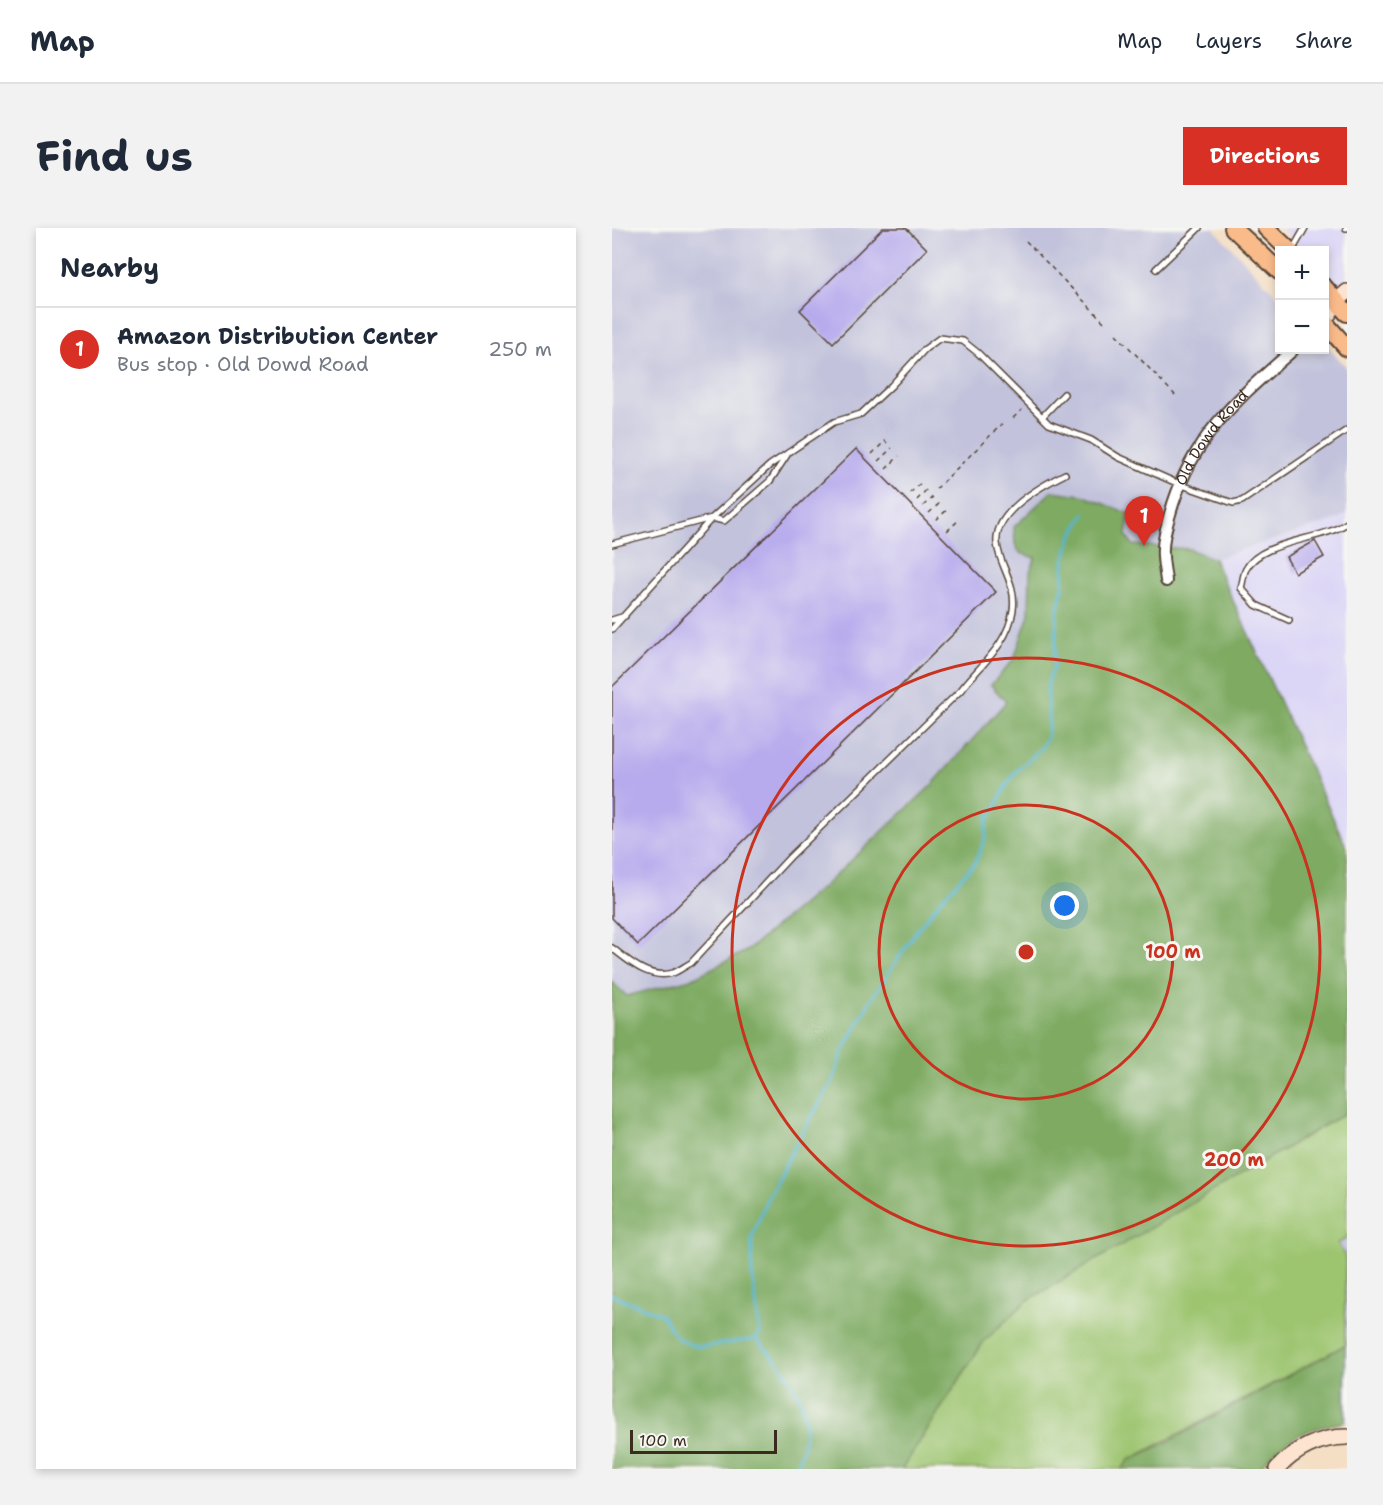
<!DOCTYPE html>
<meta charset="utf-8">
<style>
body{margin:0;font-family:"Shantell Sans",sans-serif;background:#f2f2f3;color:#1f2937}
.controls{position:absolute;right:18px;top:18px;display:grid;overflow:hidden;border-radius:0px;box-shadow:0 3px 9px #0003}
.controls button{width:54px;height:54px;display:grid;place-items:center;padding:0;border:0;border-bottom:2px solid #e0e1e3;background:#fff;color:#1f2937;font:30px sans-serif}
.scale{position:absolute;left:18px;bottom:15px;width:147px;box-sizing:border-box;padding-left:6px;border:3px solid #3b2a1e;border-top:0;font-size:16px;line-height:21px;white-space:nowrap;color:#3b2a1e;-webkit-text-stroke:4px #f6f6f2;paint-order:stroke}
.you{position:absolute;left:453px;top:678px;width:21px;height:21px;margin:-15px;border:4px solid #fff;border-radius:50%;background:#1a73e8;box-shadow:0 0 0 9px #1a73e833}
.badge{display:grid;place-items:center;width:39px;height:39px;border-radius:50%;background:#d93025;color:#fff;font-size:20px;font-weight:700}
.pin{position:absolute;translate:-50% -50px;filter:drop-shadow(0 2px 3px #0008)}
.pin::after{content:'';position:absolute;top:32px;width:21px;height:18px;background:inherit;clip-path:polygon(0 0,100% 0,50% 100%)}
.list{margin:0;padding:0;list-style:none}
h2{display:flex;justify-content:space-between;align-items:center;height:78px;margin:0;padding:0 24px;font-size:26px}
h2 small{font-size:20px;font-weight:400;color:#747a83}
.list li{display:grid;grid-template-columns:39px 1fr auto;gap:18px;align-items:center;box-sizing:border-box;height:84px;padding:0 24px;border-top:2px solid #e0e1e3}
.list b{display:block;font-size:22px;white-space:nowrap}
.list p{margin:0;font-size:20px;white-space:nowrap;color:#747a83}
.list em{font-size:20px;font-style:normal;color:#747a83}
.map{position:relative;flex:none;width:735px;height:1241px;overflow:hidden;border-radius:0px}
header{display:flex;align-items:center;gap:36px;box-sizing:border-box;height:84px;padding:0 30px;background:#fff;border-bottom:2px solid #e0e1e3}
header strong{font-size:28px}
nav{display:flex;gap:33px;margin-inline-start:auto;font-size:21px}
.intro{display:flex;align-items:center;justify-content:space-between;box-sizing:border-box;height:144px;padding:0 36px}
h1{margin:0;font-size:42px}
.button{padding:15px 27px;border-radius:0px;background:#d93025;color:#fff;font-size:21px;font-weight:700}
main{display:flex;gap:36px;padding:0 36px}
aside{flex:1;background:#fff;border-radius:0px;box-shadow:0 3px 9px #0003}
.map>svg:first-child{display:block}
.built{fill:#dcd6f6}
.industrial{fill:#c2c2dc}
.green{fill:#9dc570;stroke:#6c7847;stroke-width:1.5}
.forest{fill:#7eaa62;stroke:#5c6a40;stroke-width:1.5}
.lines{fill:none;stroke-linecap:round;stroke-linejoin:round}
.stream{stroke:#51b5d0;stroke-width:3}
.building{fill:#b7abed}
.lane-casing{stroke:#574537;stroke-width:8}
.street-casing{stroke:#574537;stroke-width:14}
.secondary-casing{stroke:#574537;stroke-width:18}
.primary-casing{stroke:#574537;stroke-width:20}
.path{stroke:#574537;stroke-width:1.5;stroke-dasharray:4.5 4.5;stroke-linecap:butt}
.lane{stroke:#fff;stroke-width:5}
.street{stroke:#fff;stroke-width:10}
.secondary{stroke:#fde4d1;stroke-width:15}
.primary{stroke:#fabb8b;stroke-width:16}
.ring{fill:none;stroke:#c8321e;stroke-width:3}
.labels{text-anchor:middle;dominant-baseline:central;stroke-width:6;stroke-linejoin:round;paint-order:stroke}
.street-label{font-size:15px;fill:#3b2a1e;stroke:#f6f6f2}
.centre{fill:#c8321e;stroke:#f6f6f2;stroke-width:3}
.ring-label{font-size:18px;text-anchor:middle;font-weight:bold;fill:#c8321e;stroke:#f6f6f2;stroke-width:6;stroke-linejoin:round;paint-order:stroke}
</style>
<header>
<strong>Map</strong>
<nav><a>Map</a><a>Layers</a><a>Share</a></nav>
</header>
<div class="intro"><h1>Find us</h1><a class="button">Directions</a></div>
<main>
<aside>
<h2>Nearby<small></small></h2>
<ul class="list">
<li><span class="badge">1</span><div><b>Amazon Distribution Center</b><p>Bus stop · Old Dowd Road</p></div><em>250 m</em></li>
</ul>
</aside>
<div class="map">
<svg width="735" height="1241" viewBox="0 0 735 1241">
<rect width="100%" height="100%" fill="#f6f6f2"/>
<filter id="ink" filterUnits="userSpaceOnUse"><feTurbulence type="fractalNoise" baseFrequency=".0167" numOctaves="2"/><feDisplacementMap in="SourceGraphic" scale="12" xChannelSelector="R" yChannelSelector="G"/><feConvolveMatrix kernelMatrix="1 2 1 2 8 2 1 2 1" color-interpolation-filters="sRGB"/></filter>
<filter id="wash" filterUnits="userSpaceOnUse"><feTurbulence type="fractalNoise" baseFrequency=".008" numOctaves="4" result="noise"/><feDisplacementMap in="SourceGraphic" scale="24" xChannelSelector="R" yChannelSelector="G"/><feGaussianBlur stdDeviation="1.35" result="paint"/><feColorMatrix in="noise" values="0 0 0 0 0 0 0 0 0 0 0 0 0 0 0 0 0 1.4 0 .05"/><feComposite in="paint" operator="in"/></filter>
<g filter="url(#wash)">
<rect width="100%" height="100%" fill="#f4dec4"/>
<path class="built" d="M669 0H735L734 58 730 60 727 59 713 44 712 22H691Z
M735 285V618H734L602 331 726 291Z"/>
<path class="industrial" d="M0 0H601L667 70 668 122H712L713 116 735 140V285L726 291 602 331 577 321 369 655 0 783Z
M735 1010V1195L733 1194V1030L726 1014Z"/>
<path class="green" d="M735 884V1010L726 1015 733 1029V1117L517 1232 510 1241H290L372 1113 416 1072Z"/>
<path class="forest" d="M440 263 470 267 518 286 514 307 521 317 577 321 602 331 735 620V884L416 1072 372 1113 290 1241H0V754L15 768 79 751 136 722 213 657 319 558 394 474 379 457 402 431 417 386 418 344 423 330 408 325 403 316 402 299Z
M733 1117V1194C693 1201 673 1209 647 1241H510L517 1232 557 1213Z"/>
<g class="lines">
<path class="stream" d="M0 1067 50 1087 64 1109 79 1117 89 1119 144 1111
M144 1111 148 1105 140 1045V1009L155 971 191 903 221 853 230 826 258 773 305 702 328 673 363 635 373 611 376 588 378 589C386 575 392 560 401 548 412 533 432 524 436 505 439 487 430 455 442 440L445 383 451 360 452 334 460 307 473 286
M144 1111C182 1148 209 1188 183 1241"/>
</g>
<g id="blocks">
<path class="building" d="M271 0H294L315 21 221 115 188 82Z
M244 221 384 364 26 717 0 690V459Z
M703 313 712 329 683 345 674 329Z"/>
</g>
</g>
<g filter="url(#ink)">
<use href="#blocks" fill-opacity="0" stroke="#574537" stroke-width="1.5"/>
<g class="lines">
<defs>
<path id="lane" d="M734 0H735
M681 21 693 0
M544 41 587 0
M430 189 452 166
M0 316 100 290 112 293 158 253 175 227
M0 392 13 388
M677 392 644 377 629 360C631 354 631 346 634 341 649 312 710 313 735 295
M0 401 100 290 158 237 222 194 249 186 279 158 313 121 328 110 351 113 366 125 437 196 479 212 506 229 567 256 621 275 630 273 735 202
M0 720C17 733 37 752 61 745 67 743 73 738 79 735L178 629 349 462C369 436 396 417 401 382 405 355 387 338 385 315 382 284 429 258 453 246"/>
<g id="street">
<path id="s1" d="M554 353C553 343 550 331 551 321 551 306 557 290 561 276 584 204 627 170 681 122"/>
</g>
<path id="secondary" d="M712 93 725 73 735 64
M665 1241C683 1221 708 1209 735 1209"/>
<path id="primary" d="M621 0 668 44
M654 0 677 22
M712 59 735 85
M712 94 735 120"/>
</defs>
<use href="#lane" class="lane-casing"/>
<use href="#street" class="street-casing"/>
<use href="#secondary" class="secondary-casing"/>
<use href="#primary" class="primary-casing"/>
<path class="path" d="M414 13 492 94
M504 106 563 167
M401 190 410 182
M260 226 273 213 275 215
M266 233 280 220
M274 241 287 228
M324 261 390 196
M298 265 311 253
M305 272 317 259
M311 278 324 266
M317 285 330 273
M324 292 337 280
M335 303 348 291"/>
<use href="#lane" class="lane"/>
<use href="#street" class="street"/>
<use href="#secondary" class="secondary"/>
<use href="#primary" class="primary"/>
</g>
</g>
<g class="ring">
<circle cx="414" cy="724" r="147"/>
<circle cx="414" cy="724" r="294"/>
</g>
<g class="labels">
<g class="street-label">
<text stroke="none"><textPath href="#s1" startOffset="156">Old Dowd Road</textPath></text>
</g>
</g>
<circle cx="414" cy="724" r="9" class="centre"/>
<g class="ring-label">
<text x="561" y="730">100 m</text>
<text x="622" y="938">200 m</text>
</g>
</svg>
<div class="controls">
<button>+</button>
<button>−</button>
</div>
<div class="scale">100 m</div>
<div class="you"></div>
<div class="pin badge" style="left:532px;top:318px">1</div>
</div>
</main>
